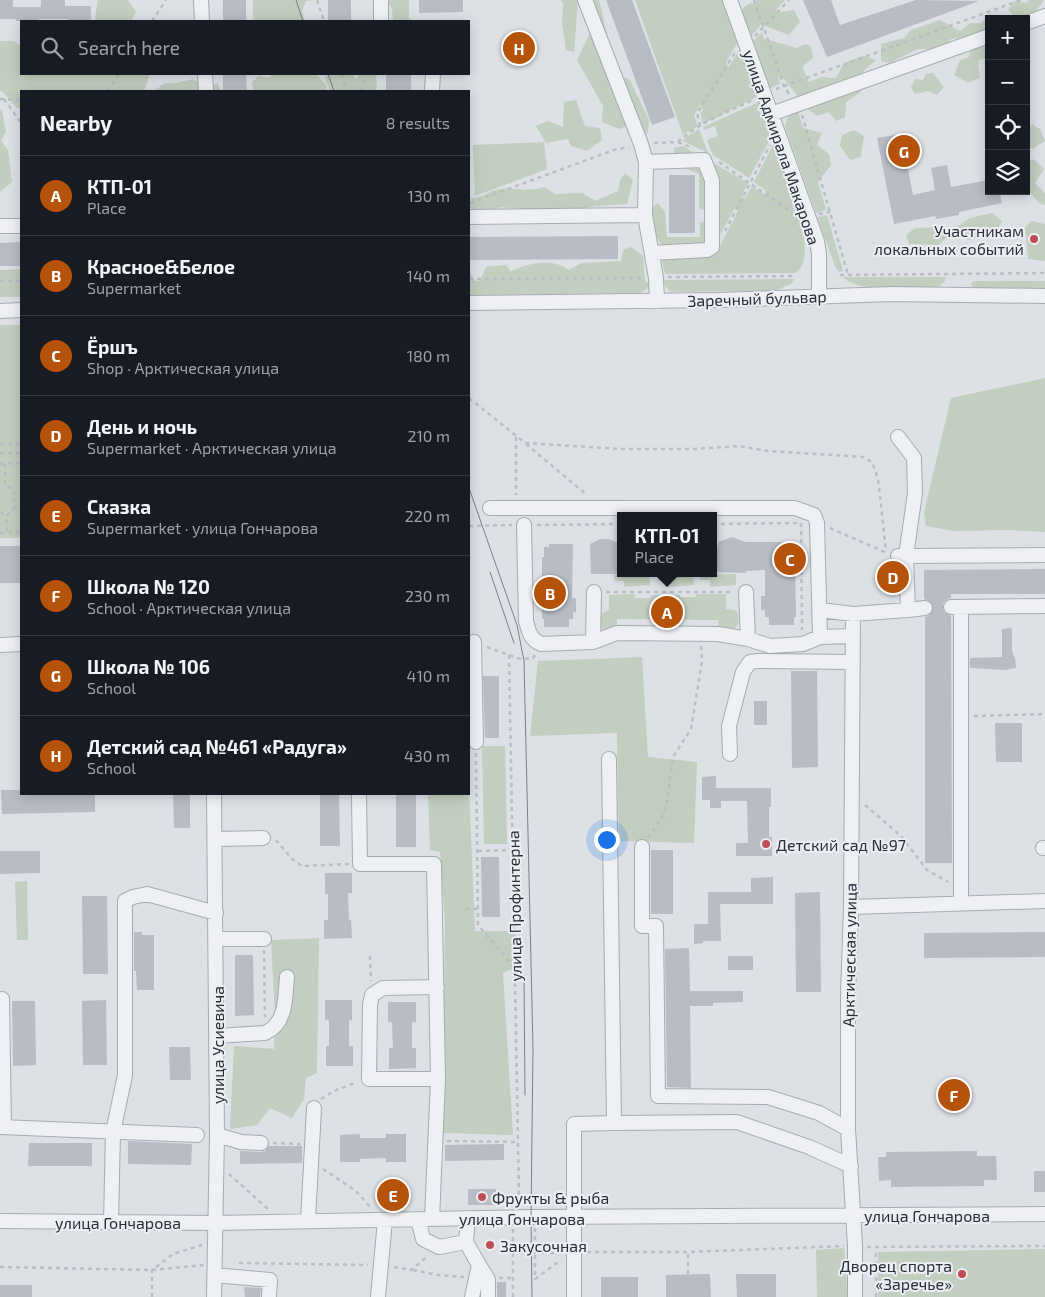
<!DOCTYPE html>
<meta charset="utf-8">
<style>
body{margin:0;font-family:"Exo 2",sans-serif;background:#242831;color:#f1f3f6}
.controls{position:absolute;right:15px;top:15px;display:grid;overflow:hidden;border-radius:0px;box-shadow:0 2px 12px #0003}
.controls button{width:45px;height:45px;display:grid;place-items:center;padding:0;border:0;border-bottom:1px solid #363941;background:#171b24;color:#f1f3f6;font:25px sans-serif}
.you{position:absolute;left:606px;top:839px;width:18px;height:18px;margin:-12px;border:4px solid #fff;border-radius:50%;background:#1a73e8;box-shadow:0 0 0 8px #1a73e833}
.badge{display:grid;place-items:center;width:32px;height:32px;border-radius:50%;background:#b45309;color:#fff;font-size:16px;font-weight:700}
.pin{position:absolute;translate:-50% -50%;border:2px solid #fff;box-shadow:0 1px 5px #0006}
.popup{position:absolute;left:617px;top:512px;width:100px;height:65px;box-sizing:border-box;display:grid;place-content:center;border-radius:0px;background:#171b24;filter:drop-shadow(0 1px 4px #0005);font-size:16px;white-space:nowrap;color:#9ea1a6}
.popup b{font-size:19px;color:#f1f3f6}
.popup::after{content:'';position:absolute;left:50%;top:100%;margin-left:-10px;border:10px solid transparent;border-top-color:#171b24}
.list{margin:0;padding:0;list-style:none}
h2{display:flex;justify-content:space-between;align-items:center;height:65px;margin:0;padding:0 20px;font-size:21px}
h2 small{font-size:16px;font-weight:400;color:#9ea1a6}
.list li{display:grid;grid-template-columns:32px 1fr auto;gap:15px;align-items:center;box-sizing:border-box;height:80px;padding:0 20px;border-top:1px solid #363941}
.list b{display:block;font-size:19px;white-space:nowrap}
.list p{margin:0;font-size:16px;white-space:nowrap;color:#9ea1a6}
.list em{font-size:16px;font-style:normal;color:#9ea1a6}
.icon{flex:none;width:28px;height:28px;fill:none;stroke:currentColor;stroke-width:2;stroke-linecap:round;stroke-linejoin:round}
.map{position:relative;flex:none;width:1045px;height:1297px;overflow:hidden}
.search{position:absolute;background:#171b24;box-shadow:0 2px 12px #0003;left:20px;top:20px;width:450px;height:55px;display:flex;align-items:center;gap:12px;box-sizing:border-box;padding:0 18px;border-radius:0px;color:#9ea1a6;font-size:19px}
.panel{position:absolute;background:#171b24;box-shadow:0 2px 12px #0003;left:20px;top:90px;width:450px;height:705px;border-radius:0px}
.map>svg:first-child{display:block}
.green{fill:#c2cebf;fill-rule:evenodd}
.building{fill:#b8bcc4}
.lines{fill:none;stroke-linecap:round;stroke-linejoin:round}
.minor-tunnel{stroke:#b9bcc3;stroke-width:14;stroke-dasharray:14 7;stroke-linecap:butt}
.minor-casing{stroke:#a7aab2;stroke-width:16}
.path{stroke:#bbbdc4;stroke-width:2.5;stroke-dasharray:4 4;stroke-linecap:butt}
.minor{stroke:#eff0f4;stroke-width:14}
.tram{stroke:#787f8d;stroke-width:1}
.poi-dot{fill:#bf4d57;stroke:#eceef3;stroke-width:2}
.labels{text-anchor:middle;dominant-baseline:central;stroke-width:4;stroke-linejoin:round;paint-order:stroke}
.street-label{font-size:16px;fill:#282d3a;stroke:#eceef3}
.poi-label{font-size:16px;fill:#282d3a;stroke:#eceef3;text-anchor:start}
</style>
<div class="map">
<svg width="1045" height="1297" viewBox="0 0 1045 1297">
<rect width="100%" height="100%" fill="#dde0e5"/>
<path class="green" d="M98 0H127L136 11 131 21H98L95 18Z
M253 0H314L306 1 302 11 305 21H253Z
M387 0H409V18L414 21H393L392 9Z
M561 0H578L574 52 566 50 562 23 563 4Z
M591 0H599L607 34 596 40 609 70 630 80 649 120 648 133 637 134 631 125 619 129 602 122 603 106 577 60 590 33 584 20Z
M635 0H723L738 42 726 62 728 68 740 49 757 97 724 113 722 115 702 124 701 113 703 110 700 105 694 115 698 126 683 135Z
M756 0H785L776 10 779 12 794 10 800 22 789 35 760 24V26L751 36 742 11 744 7 752 2 753 4 757 2Z
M1029 0H1044L1036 11 1017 19 1008 10 1015 1 1026 3Z
M990 14 1001 18 989 19V29L972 36 951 39 943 49H918L889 63 881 61V44L904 38 911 30 940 20 960 31 970 23H981Z
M762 32 764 39 797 48 805 44 811 46 813 58 802 67 809 82 821 77 836 78 844 63 864 56 876 60 859 75 861 92 846 102 845 117 836 121 829 112 817 116 799 103 796 94 783 78 778 75 780 84 770 88 753 41Z
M980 38 989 45V65L983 58 978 61 980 78 968 83 954 75 960 60 969 57 970 47Z
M0 41H13L21 46V74H150L144 91H21V109L16 107 2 91H0Z
M933 73 944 87 937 95 928 91 915 94 911 87 915 79 923 80 926 74Z
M274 74H316L326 85 327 91H253L252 83 258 76 269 78Z
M326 74H353L356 79 360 74H376L377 87 376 91H330L325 78Z
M193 79 207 87 218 83 221 91H154L165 83H176Z
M576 100 585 126 600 128 602 140 587 151 571 146 568 139 546 143 536 126 548 121 563 127 564 102Z
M759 102 772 136 749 178 713 155 707 140 718 136 715 126 704 130 703 127Z
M0 109 2 111 6 132 1 141 8 150 12 182 0 192Z
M798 111 803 128 822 133 817 145 829 154 831 165 818 182 826 210 816 213 785 127C787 118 789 113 798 111Z
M1032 124 1040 129 1045 141 1032 149 1026 142V133Z
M699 129 708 153 683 141 686 137Z
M854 130 864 136 861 157 850 160 840 146 842 135Z
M544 142 547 169 475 196 473 145Z
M774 143 797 206 798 218 801 220C803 234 811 264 795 273L665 274 661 256 663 248 657 237 649 210 658 203 665 212 667 237H700V222L716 221 709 160 748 183 741 197 745 198 752 186 767 196 765 190 754 182ZM736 206 738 211 720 246 714 251V255H683L716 242Z
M683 146 692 152 706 168 707 211 699 208V174L674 164V148Z
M1034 159 1044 169 1035 183 1045 193V205L1039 203 1029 191 1020 194 1019 191H1026V163Z
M625 173 633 180 627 204 594 206 554 216 528 210 500 207 488 212 469 208 471 198C482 198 490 190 500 189 516 187 529 193 544 187L555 194 582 193 595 201 618 191 620 180Z
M992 213 1002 221 994 234 969 240 958 236V226L970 218Z
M827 215 843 271 839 272 836 268 817 217Z
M1031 221 1045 224V261L1028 259 1025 227Z
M941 227 947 237 939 245 909 244 906 235 915 228Z
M631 247 643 256 645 282H650L647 289 640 293 469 295V271L475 281H480L486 267 506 265 511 271C530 263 551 257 569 270L582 263 621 261 623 250Z
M21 269V297H0V270Z
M843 277H946L945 281 938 287C914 288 861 294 843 277Z
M794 279 791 284 774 291 676 292 669 291 662 280Z
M976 281H1045V291L974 289 971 283Z
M0 325H21V538H0Z
M1045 378V532L1007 530 954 531 926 526 924 512 951 398Z
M650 574V585L624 587V581H615L614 575Z
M693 574 694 585 667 587V581H658V575Z
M736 574V585L710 587V580H700V575Z
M635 594V598H650L651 595H680V597H696V594H726V609L735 610 738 614 739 623 734 630 719 628 718 620 617 619V631L606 632C596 625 597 613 609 610V595Z
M642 657 648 757 697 762 694 843 619 841 617 733 530 736 538 661Z
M482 746H505L507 844H484Z
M469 787 475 931H514L515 968 503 973 513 1135 443 1133 445 922 440 852 430 850 428 794H469Z
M27 881 28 940H17L15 882Z
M319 938 317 1073 306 1078 304 1099 292 1118 270 1108 257 1125 230 1129 234 1046 274 1049 275 1015 271 940Z
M844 1248 846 1267 847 1297H817L816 1250Z
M1045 1249V1297H878V1252Z"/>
<path class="building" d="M0 0H13V7H41V0H65V6H91V21H68V19H39V21H16V19H0Z
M223 0H246V21H223Z
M328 0H351V20H328Z
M419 0H463V12L419 13Z
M606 0H632L675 117 652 125Z
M803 0H831L840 25 916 0 979 1 827 57Z
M223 74H246L247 91H223Z
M386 74H411V91H386Z
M901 134 913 195 935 190 931 168 947 165 951 187 989 180V191H999L1002 203 959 212V215L936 219 935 216 894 224 877 138Z
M669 175H695V233H669Z
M618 236V259L469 260V237Z
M21 242V266H0V243Z
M732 537 745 542H787V545H793V556H795L796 617H794V625H769V617H765V610H761V596H765V570L746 571V573L713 572V546H718V542Z
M600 539H608L618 543V547H621V574H591L590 544Z
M549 544H573L572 598H576V612H573V619H569V627H544V619H542V557H544V547H549Z
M0 546H21V583H0Z
M888 566 895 568V582H883V568Z
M1045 569V594H951V598L946 600 943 603 944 612 951 616 952 863H925V617L931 615 934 607 932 602 924 599V570Z
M1012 628V650L1014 657H1015L1016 668 1004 670 970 668V658L1002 657V629Z
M791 671H817L818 767 792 768Z
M483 676H499V738H485Z
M754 701H767V725H754Z
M995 723H1022V762H996Z
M716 776V788H771V807H769V837H772V856H736V843H748L747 801H721V808H710V800H702V777Z
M1 790H21V794H95V812L2 814Z
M173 794H190V828H174Z
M320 794H339L340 846H320Z
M396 794H416V847H396Z
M651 850H673V914H651Z
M0 851H40V873L0 874Z
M481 857H499L500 917H482Z
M325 873H352V893H348L349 920H351L352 938 324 939V920H328V894H325Z
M773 877V904H720L721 941H703V943L694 944V924H708V892H751V878Z
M820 892 821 992H796L795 893Z
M82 896H107L108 974H83Z
M134 932H142V935H154V990H137L136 971H134Z
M1045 932V957L924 958V933Z
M689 948 690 991H743V1002L713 1003V1006H690L691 1088 667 1087 665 949Z
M235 955H253L254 1015 235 1016Z
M728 956H753V970H728Z
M106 1000 107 1065H83L82 1001Z
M325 1000H352V1020H349V1046H353V1066H326V1046H329V1020H325Z
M12 1001H35L36 1065 13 1066Z
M388 1002H416V1022H412V1048H416V1068L389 1069V1048H393L392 1022H388Z
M169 1047H190L191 1080H170Z
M360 1134V1138H386V1134H406V1162H386V1158L360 1159V1162H340V1135Z
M128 1141 192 1144 191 1165 128 1164Z
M29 1143H92V1166H28Z
M504 1144V1160L445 1161V1145Z
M269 1146H302V1163L240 1164V1151L261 1152 265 1151Z
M977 1151V1156H996L997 1180H984V1186L891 1187V1180L879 1181 878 1157H886V1152Z
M1034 1171H1045V1192H1034Z
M406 1183V1206H381V1184Z
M468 1189H496V1205H468Z
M710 1274 711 1297H666V1275Z
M736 1274H776V1297H737Z
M601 1277H638V1297H601Z
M497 1282H506V1297H497Z
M0 1285H32V1297H0Z
M244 1287 261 1288 260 1297H245Z"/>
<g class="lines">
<path class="minor-tunnel" d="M925 608 951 607"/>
<defs>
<path id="minor" d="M201 0 202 21
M381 0V21
M585 0 641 144 646 162 645 215 656 278 657 301
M730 0 817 241 819 254V296
M1026 23 1045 16
M205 74 206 91
M432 91 433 74
M771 114 989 36
M646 162 704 160 712 180V247L707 250 652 253
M469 217 645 215
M0 226H21
M469 303 718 300 892 294 1045 296
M0 311 21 310
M490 508H795L814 515 817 523 820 637
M524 525 526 621C529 632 530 639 541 644L593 642 617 633 718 634 748 639 770 646 803 644 820 637 853 636
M898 556H906L915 493 914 458 898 437
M746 592 748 639
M951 607 1045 606
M820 610 853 614 908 610 906 556 1045 555
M908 610 925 608
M853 614 851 907 848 996V1129L855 1246V1297
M474 642 476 742
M593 642 594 592
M0 645 21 644
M730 754 729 726 743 672 750 662 758 661 853 662
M359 794 360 864H434L438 1079 432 1219
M215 839 263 838
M642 847V926H656L658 1096 768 1097 819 1113 848 1129
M1043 848H1045
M961 903V607
M851 907 1045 901
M216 939H264
M437 987 383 988 372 995 370 1005 369 1079H438
M2 999 4 1127
M217 1036 265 1033C287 1023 285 998 287 977
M614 1123 737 1122 809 1147 851 1166
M0 1127 197 1135
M217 1135 241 1142 261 1143
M418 1219 423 1239 439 1247 466 1242 468 1218
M0 1221 216 1223 531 1217 1045 1214
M308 1221 314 1108
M111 1222 113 1132 125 1075V901L133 897 147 894 216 913
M466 1242 479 1265 472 1297
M479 1265 488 1279V1297
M214 1275 270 1280 269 1297
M214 1297 217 1135 214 794
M378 1297 385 1220
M574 1297V1124L614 1123 609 759"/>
</defs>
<use href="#minor" class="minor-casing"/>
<path class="path" d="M317 0 324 21
M754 0 784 86 789 94
M152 21 166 0
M755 36 789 0
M341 74 347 91
M776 89 1021 0
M107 91 119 74
M362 91 365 74
M0 99 21 100
M4 99 21 123
M802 115 848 275
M700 126 697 113 736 51
M678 142C699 122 728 112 753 100
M654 143 678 142 690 147
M719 162 793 213
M470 203 614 150 629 147
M819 214 830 212
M725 231 770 145
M840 275 1045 273
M668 277 796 276
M469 279 645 278
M0 281H21
M469 398 525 443 622 449H694L739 446 768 451 863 457 872 462 878 478 886 551
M516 437V495
M0 444H21
M526 444 587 495
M0 453H21
M0 464 21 463
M5 464V485L14 490V508L6 516 7 532
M14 508 21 502
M0 512 6 516
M801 523 802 630
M713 524 798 523
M537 525 621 524
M469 526 512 525
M830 528 887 553
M0 533 21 532
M606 592H733
M487 647 517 658 523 659 533 658 535 655
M509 655 519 1196 517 1206
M974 716 1045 714
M476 753 478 925 514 967
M865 805 901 836 927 870 948 882
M648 838 665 813 673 757 691 729 702 661 701 645
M276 840 292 859 302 866 349 864
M478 851 513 850
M465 909H478
M264 950 265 1017
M370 956 371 981
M321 1099 334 1091 357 1082
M447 1141 518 1142
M273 1143 300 1144
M323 1169 356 1191 371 1208
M229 1174 268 1209
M535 1228V1253H561
M513 1229V1297
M867 1247 1045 1246
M587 1252H688L844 1246
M513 1253H535V1280
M239 1263 368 1265
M0 1267 152 1270 204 1265
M394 1267 411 1270 428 1256
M413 1270 438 1275 464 1277
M688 1274V1252
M499 1278H513
M535 1279 561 1260
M152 1297V1270L173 1254 202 1245
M876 1297V1249"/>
<use href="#minor" class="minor"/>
<path class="tram" d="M296 0 303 21
M328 74 334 91
M469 488 517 625 524 661 533 1048 531 1217 532 1297
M490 572 514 643
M524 975 525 1095"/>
</g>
<g class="poi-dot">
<circle cx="1034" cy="239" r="5"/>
<circle cx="766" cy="844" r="5"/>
<circle cx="482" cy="1197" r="5"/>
<circle cx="490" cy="1245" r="5"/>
<circle cx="962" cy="1274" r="5"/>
</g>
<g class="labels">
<g class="street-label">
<text transform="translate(782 147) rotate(71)">улица Адмирала Макарова</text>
<text transform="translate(757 298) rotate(-2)">Заречный бульвар</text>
<text transform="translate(514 906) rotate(-91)">улица Профинтерна</text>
<text transform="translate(849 955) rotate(-89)">Арктическая улица</text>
<text transform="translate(217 1045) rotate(-90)">улица Усиевича</text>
<text x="927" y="1215">улица Гончарова</text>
<text x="522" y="1218">улица Гончарова</text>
<text x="118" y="1222">улица Гончарова</text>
</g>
<g class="poi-label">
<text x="1024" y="230" text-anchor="end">Участникам<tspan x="1024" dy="18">локальных событий</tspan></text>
<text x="776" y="844">Детский сад №97</text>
<text x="492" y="1197">Фрукты &amp; рыба</text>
<text x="500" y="1245">Закусочная</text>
<text x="952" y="1265" text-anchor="end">Дворец спорта<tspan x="952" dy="18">«Заречье»</tspan></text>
</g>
</g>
</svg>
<div class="controls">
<button>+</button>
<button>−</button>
<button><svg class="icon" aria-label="locate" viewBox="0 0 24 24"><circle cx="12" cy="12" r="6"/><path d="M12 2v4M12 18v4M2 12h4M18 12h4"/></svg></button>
<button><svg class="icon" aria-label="layers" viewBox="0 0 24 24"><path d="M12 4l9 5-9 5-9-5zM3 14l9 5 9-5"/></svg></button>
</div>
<div class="you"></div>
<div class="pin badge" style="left:667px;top:612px">A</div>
<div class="popup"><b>КТП-01</b>Place</div>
<div class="pin badge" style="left:550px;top:593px">B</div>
<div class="pin badge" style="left:790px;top:559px">C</div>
<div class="pin badge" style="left:893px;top:577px">D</div>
<div class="pin badge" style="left:393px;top:1195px">E</div>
<div class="pin badge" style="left:954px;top:1095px">F</div>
<div class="pin badge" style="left:904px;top:151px">G</div>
<div class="pin badge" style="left:519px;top:48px">H</div>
<div class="search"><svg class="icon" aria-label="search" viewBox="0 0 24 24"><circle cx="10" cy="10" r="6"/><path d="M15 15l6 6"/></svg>Search here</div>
<section class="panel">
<h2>Nearby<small>8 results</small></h2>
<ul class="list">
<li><span class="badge">A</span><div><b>КТП-01</b><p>Place</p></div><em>130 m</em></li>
<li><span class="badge">B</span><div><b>Красное&amp;Белое</b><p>Supermarket</p></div><em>140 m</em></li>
<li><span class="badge">C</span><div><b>Ёршъ</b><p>Shop · Арктическая улица</p></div><em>180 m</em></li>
<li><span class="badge">D</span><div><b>День и ночь</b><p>Supermarket · Арктическая улица</p></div><em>210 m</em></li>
<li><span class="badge">E</span><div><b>Сказка</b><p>Supermarket · улица Гончарова</p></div><em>220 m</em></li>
<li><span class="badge">F</span><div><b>Школа № 120</b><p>School · Арктическая улица</p></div><em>230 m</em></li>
<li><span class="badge">G</span><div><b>Школа № 106</b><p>School</p></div><em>410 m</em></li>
<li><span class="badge">H</span><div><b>Детский сад №461 «Радуга»</b><p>School</p></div><em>430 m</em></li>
</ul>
</section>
</div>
